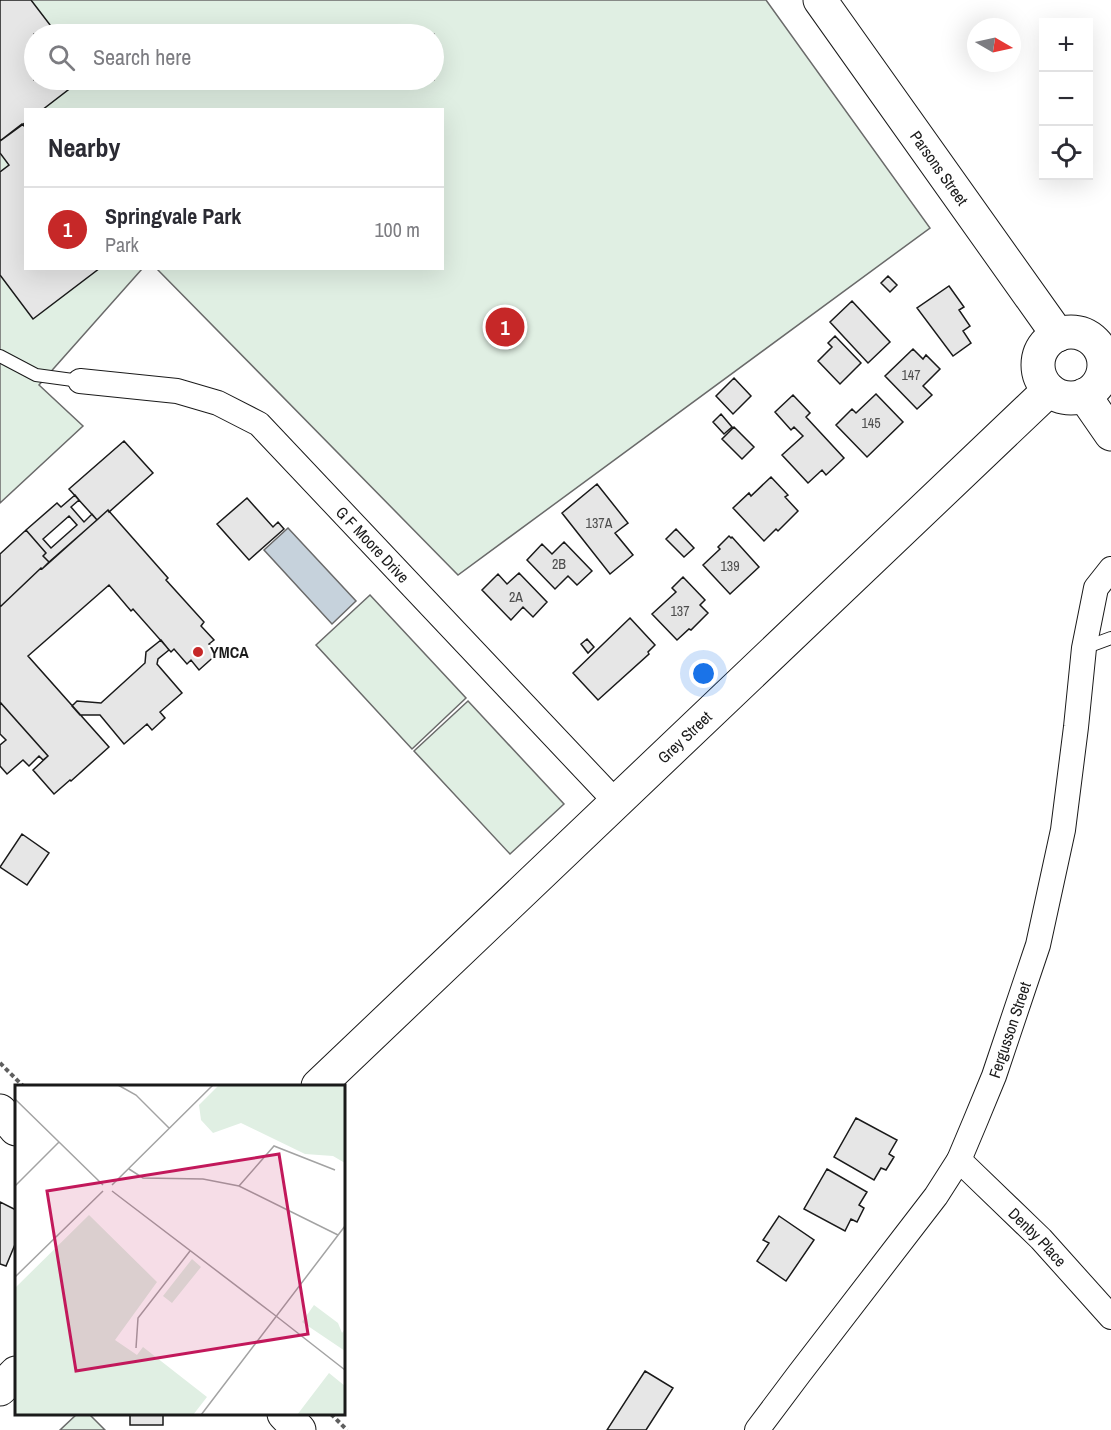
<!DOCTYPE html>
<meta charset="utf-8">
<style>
body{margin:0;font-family:"Archivo Narrow",sans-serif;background:#f2f2f3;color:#2b2b33}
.controls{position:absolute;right:18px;top:18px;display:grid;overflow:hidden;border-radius:0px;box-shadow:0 6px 24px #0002}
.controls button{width:54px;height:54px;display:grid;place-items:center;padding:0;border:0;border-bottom:2px solid #e1e1e2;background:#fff;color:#2b2b33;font:30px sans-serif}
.compass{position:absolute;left:967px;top:18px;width:54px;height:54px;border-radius:50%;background:#fff;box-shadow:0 6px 24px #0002;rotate:99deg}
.you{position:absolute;left:704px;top:674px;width:21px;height:21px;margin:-15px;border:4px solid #fff;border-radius:50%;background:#1a73e8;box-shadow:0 0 0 9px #1a73e833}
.badge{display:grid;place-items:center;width:39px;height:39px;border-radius:50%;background:#c62828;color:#fff;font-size:20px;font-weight:700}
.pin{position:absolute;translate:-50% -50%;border:3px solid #fff;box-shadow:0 2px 6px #0006}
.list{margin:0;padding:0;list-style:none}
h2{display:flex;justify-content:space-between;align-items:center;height:78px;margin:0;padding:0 24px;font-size:26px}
h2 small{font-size:20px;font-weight:400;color:#7c7c81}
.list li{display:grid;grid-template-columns:39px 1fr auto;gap:18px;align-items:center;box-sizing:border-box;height:84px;padding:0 24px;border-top:2px solid #e1e1e2}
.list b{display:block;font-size:22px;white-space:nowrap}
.list p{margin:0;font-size:20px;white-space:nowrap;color:#7c7c81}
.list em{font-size:20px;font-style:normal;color:#7c7c81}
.icon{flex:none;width:33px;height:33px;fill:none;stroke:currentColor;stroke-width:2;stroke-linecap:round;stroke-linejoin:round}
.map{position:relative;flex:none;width:1111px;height:1430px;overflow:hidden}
.search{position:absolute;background:#fff;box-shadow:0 6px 24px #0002;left:24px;top:24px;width:420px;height:66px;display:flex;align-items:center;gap:15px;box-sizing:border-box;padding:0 21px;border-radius:33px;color:#7c7c81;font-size:22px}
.panel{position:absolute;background:#fff;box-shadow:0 6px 24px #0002;left:24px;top:108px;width:420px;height:162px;border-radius:0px}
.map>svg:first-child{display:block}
.green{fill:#e0efe3;stroke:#6a6a6a;stroke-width:1.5;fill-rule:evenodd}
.water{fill:#c6d2dc;stroke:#6a6a6a;stroke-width:1.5}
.building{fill:#e6e6e6;stroke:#1a1a1a;stroke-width:1.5;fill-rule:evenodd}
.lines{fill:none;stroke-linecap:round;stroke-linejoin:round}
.lane-casing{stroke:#1a1a1a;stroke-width:14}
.street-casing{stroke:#1a1a1a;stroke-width:26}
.secondary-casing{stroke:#1a1a1a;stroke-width:35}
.highway-casing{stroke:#1a1a1a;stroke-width:35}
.path{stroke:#5f5f5f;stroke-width:4;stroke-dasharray:4.5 3;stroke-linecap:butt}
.lane{stroke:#fff;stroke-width:12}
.street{stroke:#fff;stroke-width:24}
.secondary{stroke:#fff;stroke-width:33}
.highway{stroke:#fff;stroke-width:33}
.poi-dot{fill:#c62828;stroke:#fff;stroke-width:2}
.labels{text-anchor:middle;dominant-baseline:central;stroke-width:4.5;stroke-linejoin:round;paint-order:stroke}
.number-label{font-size:14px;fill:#4d4d4d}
.street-label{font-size:16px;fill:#1a1a1a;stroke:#fff}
.poi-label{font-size:16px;font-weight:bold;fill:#1a1a1a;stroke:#fff;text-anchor:start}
.inset-road{fill:none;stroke:#a3a3a3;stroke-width:1.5}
.view{fill:#c2185b;fill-opacity:0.15;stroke:#c2185b;stroke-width:3}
.inset-edge{fill:none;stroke:#1a1a1a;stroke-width:3}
</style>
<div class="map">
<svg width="1111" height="1430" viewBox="0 0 1111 1430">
<rect width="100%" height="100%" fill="#fff"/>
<path class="green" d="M0 0H766L930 228 458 575 157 269 442 268V110H26V268L142 269 39 385 83 426 0 503ZM34 34H434V80H34Z
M370 595 466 698 412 749 316 645Z
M468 701 564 804 510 854 414 751Z
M77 1414H89L105 1430H60Z"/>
<path class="water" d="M288 528 356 601 332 624 264 550Z"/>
<path class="building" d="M0 0H31L57 34H34V80H81L42 110H26V122L0 141Z
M22 124 26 128V268H100L33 319 0 275V172L9 165 0 153V141Z
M888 276 897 285 890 292 881 283Z
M949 286 964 307 959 310 970 326 963 331 971 343 953 356 917 308Z
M852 301 890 342 868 363 830 322Z
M835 336 861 363 840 384 818 361 832 347 828 343Z
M913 349 923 359 926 355 940 369 923 386 932 395 917 409 885 376Z
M734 378 751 396 733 414 716 396Z
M876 394 903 422 867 457 836 425 852 409 856 413Z
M793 395 810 413 806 417 844 458 826 475 822 470 808 483 782 455 803 436 794 427 791 430 775 412Z
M721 414 732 427 724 434 713 422Z
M734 427 754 447 742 459 722 439Z
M124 441 153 473 109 512 108 510 97 520 69 489Z
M771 477 788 495 785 497 798 511 778 531 776 529 764 541 733 508 749 493 751 496Z
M597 484 628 523 615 533 633 555 610 574 562 513Z
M75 495 79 500 71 507 84 522 92 514 97 520 49 562 43 556 46 553 26 530 57 503 61 507ZM69 516 77 525 51 548 43 539Z
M247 498 273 527 278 522 284 529 249 560 217 524Z
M108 510 168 578 166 580 204 622 201 626 214 640 209 644 218 653 199 670 191 660 187 664 174 649 171 652 133 609 131 611 109 585 28 656 109 747 71 781 70 780 54 794 33 770 48 756 0 702V607L41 568 42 569Z
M676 529 694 548 684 557 666 539Z
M26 530 46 553 43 556 49 562 42 569 41 568 0 607V554Z
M729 536 731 538 732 537 759 567 730 594 703 565 720 549 718 547Z
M564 542 592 571 577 585 568 576 555 589 527 560 542 544 552 554Z
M519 573 547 602 533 617 523 607 511 620 482 590 498 574 507 584Z
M683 577 705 600 700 605 708 613 691 630 689 629 677 640 652 614 676 592 672 588Z
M630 618 655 645 648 652 649 654 598 700 573 673Z
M587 639 594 647 588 653 581 644Z
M161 640 169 650 158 659 157 664 182 693 160 712 165 718 152 730 147 724 124 744 100 715H80L72 706 77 701 101 703 145 663 146 652Z
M0 702 48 756 43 760 39 756 29 766 23 760 7 774 0 766V745L6 740 0 734Z
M22 834 49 853 27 885 0 867Z
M856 1118 897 1140 889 1154 894 1157 886 1170 881 1168 874 1180 834 1157Z
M827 1169 867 1192 859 1205 864 1208 857 1222 851 1219 845 1231 804 1209Z
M0 1202 16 1210V1242L6 1266 0 1264Z
M779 1216 814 1240 786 1281 757 1261 769 1243 763 1240Z
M645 1371 673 1388 646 1430H607Z
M130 1414H163V1425H130Z"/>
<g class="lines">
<defs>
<path id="lane" d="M0 356 36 375 80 381
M1084 648 1111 638"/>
<g id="street">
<path id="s1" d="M80 381 177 391 218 403 259 424 616 802"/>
<path id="s2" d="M959 1160 1041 1239 1111 1317"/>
<path id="s3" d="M757 1430 799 1374 936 1196 959 1160 975 1122 994 1076 1038 945 1063 830 1076 727 1084 648 1096 588 1111 569"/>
</g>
<g id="secondary">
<path id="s4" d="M820 0 1058 335"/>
<circle cx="1071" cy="365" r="33"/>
<path d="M1084 395 1111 434"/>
<path id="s5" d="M318 1086 1049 390"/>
<path d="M0 1389 16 1373"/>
</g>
<path id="highway" d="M0 1111 16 1129
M284 1414 299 1430"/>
</defs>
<use href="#lane" class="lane-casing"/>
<use href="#street" class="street-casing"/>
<use href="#secondary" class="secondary-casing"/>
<use href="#highway" class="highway-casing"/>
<path class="path" d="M0 1063 23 1086
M331 1414 347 1430"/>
<use href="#lane" class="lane"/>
<use href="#street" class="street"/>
<use href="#secondary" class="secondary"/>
<use href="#highway" class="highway"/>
</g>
<circle class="poi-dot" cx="198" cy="652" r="6"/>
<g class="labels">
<g class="number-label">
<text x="911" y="375">147</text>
<text x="871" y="423">145</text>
<text x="599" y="523">137A</text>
<text x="559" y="564">2B</text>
<text x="730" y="566">139</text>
<text x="516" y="597">2A</text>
<text x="680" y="611">137</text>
</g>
<g class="street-label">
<text stroke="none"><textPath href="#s4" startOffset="206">Parsons Street</textPath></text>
<text stroke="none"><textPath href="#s1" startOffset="352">G F Moore Drive</textPath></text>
<text stroke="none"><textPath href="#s5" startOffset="506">Grey Street</textPath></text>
<text stroke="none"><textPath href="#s3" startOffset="477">Fergusson Street</textPath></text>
<text stroke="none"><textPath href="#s2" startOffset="110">Denby Place</textPath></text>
</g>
<g class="poi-label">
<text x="210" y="652">YMCA</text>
</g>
</g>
<g transform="translate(15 1085)">
<rect width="330" height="330" fill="#fff"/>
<path d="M204 0H330V78L318 71 290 69 226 38 198 48 186 35 184 20ZM74 130 142 197 100 255 122 270 128 262 192 312 178 330H0V203ZM177 174 186 182 157 218 148 211ZM299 220 323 238 327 248 330 244V266L287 237ZM314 288 330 301V330H282Z" fill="#e0efe3"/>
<path class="inset-road" d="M103 0 121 10 154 43M0 14 88 100M114 84 128 93 188 94 224 101 323 150M97 100 198 0M0 101 44 57M224 101 259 61 320 85M97 106 261 231M0 192 88 106M261 231 330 285M121 263 123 233 175 166M186 330 330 141"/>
<path class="view" d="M264 69 293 249 61 286 32 106Z"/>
<rect width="330" height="330" class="inset-edge"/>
</g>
</svg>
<div class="controls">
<button>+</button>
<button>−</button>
<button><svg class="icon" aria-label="locate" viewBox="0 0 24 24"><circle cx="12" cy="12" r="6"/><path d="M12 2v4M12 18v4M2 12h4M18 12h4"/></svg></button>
</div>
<svg class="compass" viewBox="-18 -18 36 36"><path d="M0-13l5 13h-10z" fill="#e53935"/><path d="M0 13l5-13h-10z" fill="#7c7c81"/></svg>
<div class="you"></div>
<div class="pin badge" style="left:505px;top:327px">1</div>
<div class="search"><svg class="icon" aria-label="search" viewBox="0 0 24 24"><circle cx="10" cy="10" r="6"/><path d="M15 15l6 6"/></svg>Search here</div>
<section class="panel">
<h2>Nearby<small></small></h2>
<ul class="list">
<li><span class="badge">1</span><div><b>Springvale Park</b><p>Park</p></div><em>100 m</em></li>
</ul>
</section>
</div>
